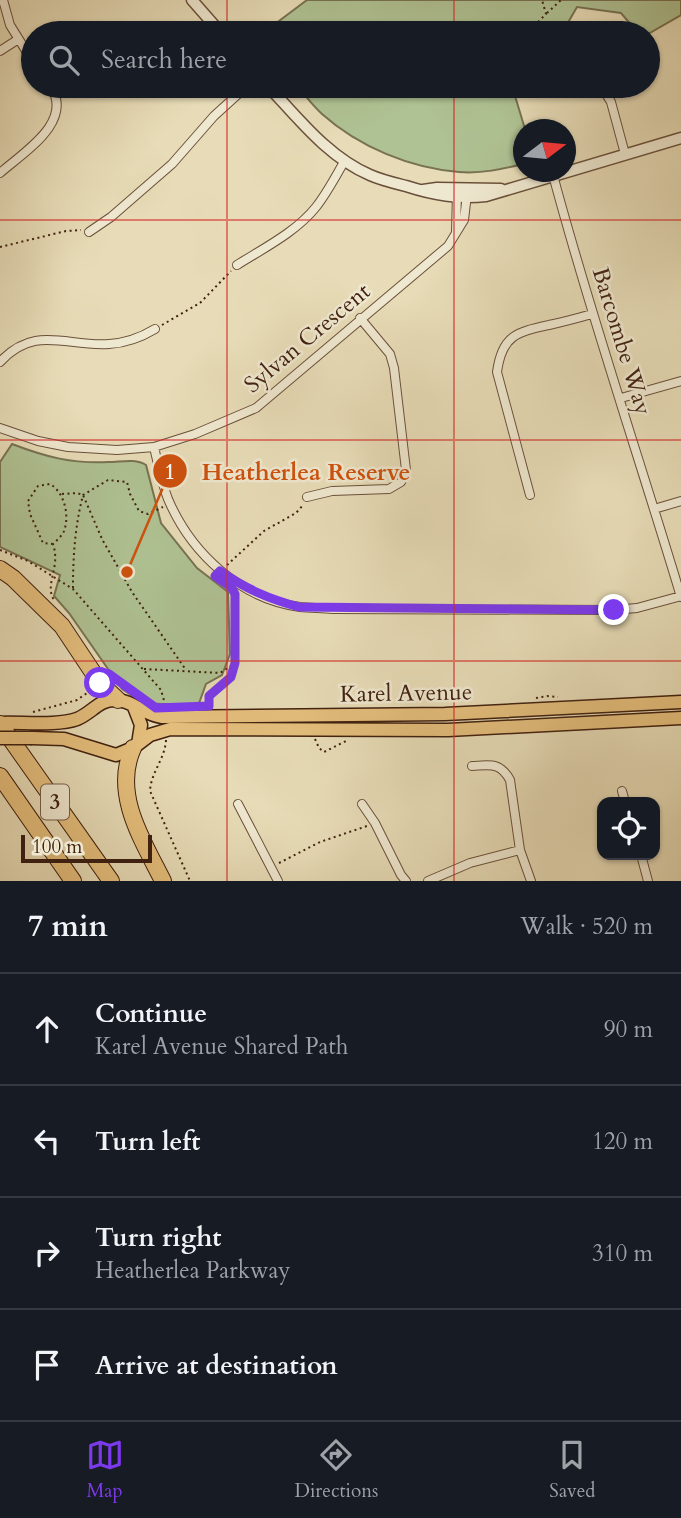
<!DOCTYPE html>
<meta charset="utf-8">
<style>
body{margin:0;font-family:Cardo,serif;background:#20242c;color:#f1f3f6}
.controls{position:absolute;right:21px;bottom:21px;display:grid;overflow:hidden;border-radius:14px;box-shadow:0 2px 5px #0004}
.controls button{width:63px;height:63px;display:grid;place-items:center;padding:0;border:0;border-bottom:2px solid #363941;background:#171b24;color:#f1f3f6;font:35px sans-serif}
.compass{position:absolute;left:513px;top:119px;width:63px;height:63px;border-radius:50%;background:#171b24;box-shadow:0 2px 5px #0004;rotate:74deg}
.scale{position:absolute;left:21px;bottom:18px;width:131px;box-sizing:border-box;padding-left:7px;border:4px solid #412110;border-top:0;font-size:19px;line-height:24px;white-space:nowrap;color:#412110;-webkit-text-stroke:5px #efe8d0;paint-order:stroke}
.stop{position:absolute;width:21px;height:21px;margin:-16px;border:5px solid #7c3aed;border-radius:50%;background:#fff}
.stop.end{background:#7c3aed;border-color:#fff;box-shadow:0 2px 7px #0008}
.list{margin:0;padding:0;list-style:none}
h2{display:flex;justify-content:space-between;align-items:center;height:91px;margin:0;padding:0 28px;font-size:30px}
h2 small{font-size:23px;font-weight:400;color:#9ea1a6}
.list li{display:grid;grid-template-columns:46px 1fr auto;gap:21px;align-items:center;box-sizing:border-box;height:112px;padding:0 28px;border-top:2px solid #363941}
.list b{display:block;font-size:26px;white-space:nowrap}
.list p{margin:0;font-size:23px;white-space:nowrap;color:#9ea1a6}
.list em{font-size:23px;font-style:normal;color:#9ea1a6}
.icon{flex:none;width:38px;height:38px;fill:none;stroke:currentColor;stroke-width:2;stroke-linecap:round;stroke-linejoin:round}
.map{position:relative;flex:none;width:681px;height:881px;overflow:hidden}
.search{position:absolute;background:#171b24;box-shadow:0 2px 5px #0004;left:21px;right:21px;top:21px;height:77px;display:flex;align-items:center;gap:18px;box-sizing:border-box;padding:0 24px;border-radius:38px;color:#9ea1a6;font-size:26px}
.sheet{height:539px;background:#171b24}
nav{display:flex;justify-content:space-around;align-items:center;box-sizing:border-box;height:98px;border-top:2px solid #363941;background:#171b24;font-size:19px;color:#9ea1a6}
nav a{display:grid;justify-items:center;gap:4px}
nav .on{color:#7c3aed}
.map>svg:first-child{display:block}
.green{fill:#afc293;stroke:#787252;stroke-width:2}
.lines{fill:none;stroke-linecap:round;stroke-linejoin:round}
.minor-casing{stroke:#6a503a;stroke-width:10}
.tertiary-casing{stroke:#6a503a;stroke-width:13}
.primary-casing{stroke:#412110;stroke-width:15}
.motorway-casing{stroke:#412110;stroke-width:18}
.path{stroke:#412110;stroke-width:2;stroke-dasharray:2 3.5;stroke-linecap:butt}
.minor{stroke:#efe8d0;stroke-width:8}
.tertiary{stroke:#efe8d0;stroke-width:10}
.primary{stroke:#e4be7c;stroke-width:12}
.motorway{stroke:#e4be7c;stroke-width:16}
.primary-bridge-casing{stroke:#412110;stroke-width:15;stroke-linecap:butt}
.primary-bridge{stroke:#e4be7c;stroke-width:12}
.route{stroke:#7c3aed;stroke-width:9}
.grid{fill:none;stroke:#d62828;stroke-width:2;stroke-opacity:0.55}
.labels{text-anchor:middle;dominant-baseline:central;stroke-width:5;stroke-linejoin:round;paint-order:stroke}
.shield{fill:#efe8d0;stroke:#755d4a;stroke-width:2}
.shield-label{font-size:21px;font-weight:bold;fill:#412110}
.street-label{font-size:23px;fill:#412110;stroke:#efe8d0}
.leader{fill:none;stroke:#cf510d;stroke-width:2.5}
.callout-dot{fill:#cf510d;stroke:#efe8d0;stroke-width:2.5}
.mark-label{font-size:21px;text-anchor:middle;font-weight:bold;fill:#fff}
.callout-label{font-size:24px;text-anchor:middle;font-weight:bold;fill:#cf510d;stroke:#efe8d0;stroke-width:5;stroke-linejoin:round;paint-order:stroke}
</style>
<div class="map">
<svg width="681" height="881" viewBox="0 0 681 881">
<rect width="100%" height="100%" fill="#e7dcb7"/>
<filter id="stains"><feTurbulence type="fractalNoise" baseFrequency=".00286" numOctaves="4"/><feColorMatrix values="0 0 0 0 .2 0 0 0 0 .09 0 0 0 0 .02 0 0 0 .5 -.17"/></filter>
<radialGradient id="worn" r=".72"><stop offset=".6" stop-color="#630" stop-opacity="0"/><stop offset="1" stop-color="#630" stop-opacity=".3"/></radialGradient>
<path class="green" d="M307 0H681V15L648 34 638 33 621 13 577 7 562 33H263Z
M297 86H512L525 129 523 164C503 169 481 174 459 172 410 168 359 147 322 114 313 106 305 95 297 86Z
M12 444C46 457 72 464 109 462 121 462 135 458 146 465L161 523 197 568 228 592 230 654 222 675 206 684 198 706 144 703 122 689 69 613 54 596 60 575 0 547V462Z"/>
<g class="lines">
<defs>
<path id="minor" d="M3 0 10 25 33 62
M0 51 17 40
M601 86 611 102 625 154
M56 94 70 86
M0 173C24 152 75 121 50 86
M553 175C591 317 639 457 681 597
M89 232 111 217 172 164 214 116 247 86
M456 232 457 192
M237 265C264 248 296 232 316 207 327 193 336 176 345 160
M0 362C35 324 66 347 109 344 126 343 140 338 155 329
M621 398 681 381
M0 428 38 441 68 447 117 450 154 447 195 434 256 408 448 246 464 220 467 194
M154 447C158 464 162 483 168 499 191 553 240 599 300 607 311 608 322 608 333 609L614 610 637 608 681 596
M530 495 497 372C502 335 517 332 549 325 563 322 578 318 592 314
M307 497 332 491 389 489 401 482 406 470 394 368 390 354 360 318
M654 509 681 501
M472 766C491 765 500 762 510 780L520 850 531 881
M622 791 625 802
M238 804 278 881
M362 804 375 823 401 875 406 881
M641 855 648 881
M428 881 470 863 520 850"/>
<path id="tertiary" d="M192 0 221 33
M268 86C298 118 328 157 370 175 381 180 394 183 406 186 434 195 458 199 486 196L681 138
M423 190 437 188 501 189"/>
<path id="primary" d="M134 707 141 725 138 744
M0 723C22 722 58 726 77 719 92 713 99 699 116 700 132 700 144 715 162 717L445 714 681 702
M32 738 64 739 116 755 133 748 150 735 170 729 448 730 681 718"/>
<path id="motorway" d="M0 569 13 578 62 626 100 683 118 700
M0 724 111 881
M133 748C112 794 143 841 163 881
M0 776 73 881"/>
</defs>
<use href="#minor" class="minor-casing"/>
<use href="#tertiary" class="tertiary-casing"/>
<use href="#primary" class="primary-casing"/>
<use href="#motorway" class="motorway-casing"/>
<path class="path" d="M547 13 561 0
M538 33V22L546 14 542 0
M0 247 66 231 81 230
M162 325 200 303 231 271
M62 494 77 493 83 495 102 539 132 592 186 670
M53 544 43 543 30 514 28 501 38 486 50 484C64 492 70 515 64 531 62 536 57 540 53 544 61 568 44 584 54 600
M0 550 28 561 73 589 161 690 165 704
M227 565 264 531 296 513 304 504
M73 588C73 556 75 526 83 495L108 480 127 482 130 494 139 511 148 514 163 507
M144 669 220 673 234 664
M112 677 136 694
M536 698 547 696 558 697
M209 705V696L231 677 235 663 234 592
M33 712 77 700 90 691
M315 739 319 748 324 752 348 740
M166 740C165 759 151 772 150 791L190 881
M279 863 320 842 367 826"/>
<use href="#minor" class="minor"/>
<use href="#tertiary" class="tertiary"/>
<use href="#primary" class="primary"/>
<use href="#motorway" class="motorway"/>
<defs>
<path id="primary-bridge" d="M0 738H32"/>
</defs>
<use href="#primary-bridge" class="primary-bridge-casing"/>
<use href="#primary-bridge" class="primary-bridge"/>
</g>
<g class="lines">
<path class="route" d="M100 683 109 674 156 708 209 706V696L231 677 235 663V594L231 587 215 576 220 571C246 589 269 599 299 607L614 610"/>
</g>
<path class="grid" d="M227 0V33M454 0V33M227 86V881M454 86V881M0 220H681M0 440H681M0 661H681"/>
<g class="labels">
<rect class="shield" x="41" y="784.5" width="28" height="35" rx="5"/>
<g class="shield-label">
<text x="55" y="802">3</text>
</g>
<g class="street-label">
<text transform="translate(307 338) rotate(-40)">Sylvan Crescent</text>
<text transform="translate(622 341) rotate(73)">Barcombe Way</text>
<text transform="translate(406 693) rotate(-1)">Karel Avenue</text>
</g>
</g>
<path class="leader" d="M127 572L170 471"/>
<g class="callout-dot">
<circle cx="127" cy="572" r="7"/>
<circle cx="170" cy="471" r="18"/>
</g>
<g class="mark-label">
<text x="170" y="479">1</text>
</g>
<g class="callout-label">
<text x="306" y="480">Heatherlea Reserve</text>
</g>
<rect width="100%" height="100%" filter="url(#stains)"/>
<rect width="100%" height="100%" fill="url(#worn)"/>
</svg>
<div class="controls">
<button><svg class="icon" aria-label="locate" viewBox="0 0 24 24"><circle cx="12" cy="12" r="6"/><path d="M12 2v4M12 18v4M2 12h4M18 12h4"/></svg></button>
</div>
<svg class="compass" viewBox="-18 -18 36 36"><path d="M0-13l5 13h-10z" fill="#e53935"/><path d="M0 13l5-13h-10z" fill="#9ea1a6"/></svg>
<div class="scale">100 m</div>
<div class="stop" style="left:100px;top:683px"></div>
<div class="stop end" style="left:614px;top:610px"></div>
<div class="search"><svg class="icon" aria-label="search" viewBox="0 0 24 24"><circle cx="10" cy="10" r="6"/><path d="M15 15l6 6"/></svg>Search here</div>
</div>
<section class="sheet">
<h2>7 min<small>Walk · 520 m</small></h2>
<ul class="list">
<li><svg class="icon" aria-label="ahead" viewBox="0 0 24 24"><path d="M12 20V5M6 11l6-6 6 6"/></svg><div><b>Continue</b><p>Karel Avenue Shared Path</p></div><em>90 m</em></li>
<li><svg class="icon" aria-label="left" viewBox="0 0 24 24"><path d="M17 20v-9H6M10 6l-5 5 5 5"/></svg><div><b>Turn left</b></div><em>120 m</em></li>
<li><svg class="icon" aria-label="right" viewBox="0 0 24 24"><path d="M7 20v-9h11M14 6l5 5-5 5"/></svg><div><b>Turn right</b><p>Heatherlea Parkway</p></div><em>310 m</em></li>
<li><svg class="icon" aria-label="arrive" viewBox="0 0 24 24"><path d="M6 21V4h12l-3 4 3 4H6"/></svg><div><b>Arrive at destination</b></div></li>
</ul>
</section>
<nav>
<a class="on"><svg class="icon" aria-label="map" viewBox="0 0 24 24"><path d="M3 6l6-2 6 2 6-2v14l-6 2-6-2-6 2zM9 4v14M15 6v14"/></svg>Map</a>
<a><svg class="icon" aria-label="directions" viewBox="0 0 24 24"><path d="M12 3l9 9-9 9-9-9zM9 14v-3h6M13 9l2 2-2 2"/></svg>Directions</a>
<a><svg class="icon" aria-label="saved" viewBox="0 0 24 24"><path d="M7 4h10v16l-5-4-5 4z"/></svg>Saved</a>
</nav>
